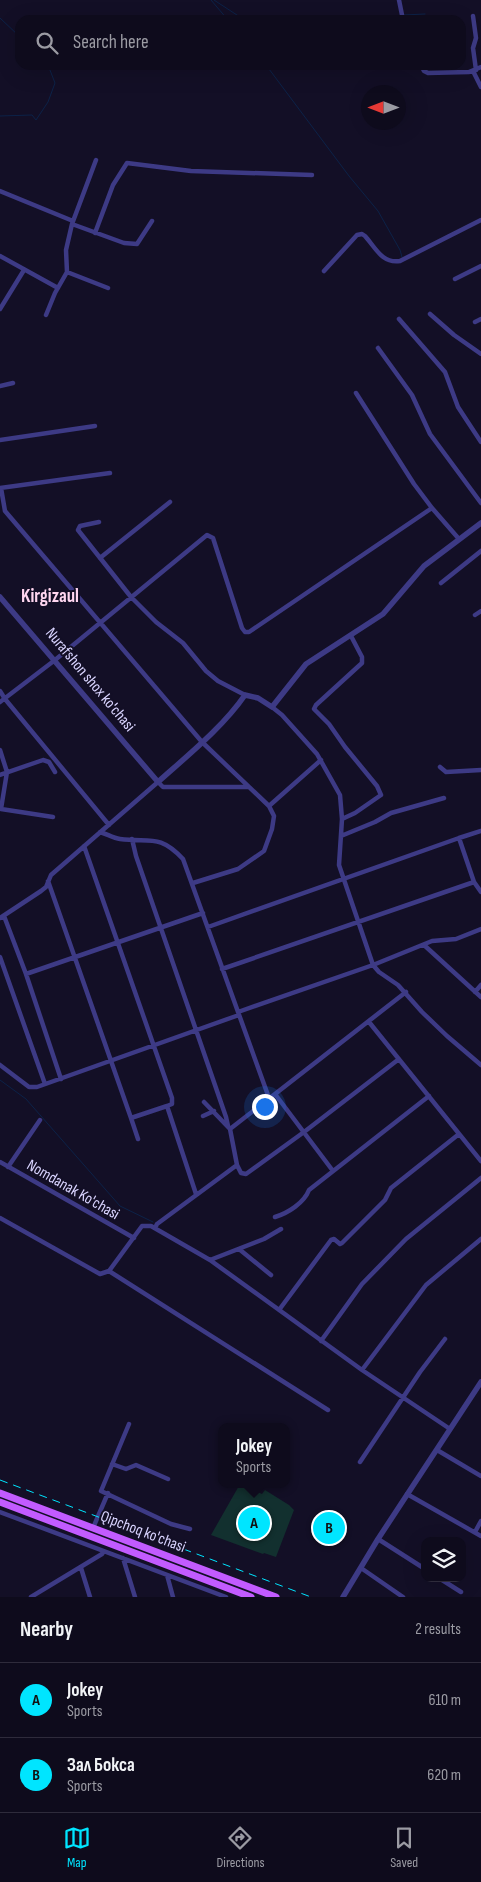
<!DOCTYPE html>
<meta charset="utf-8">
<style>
body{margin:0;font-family:"Sofia Sans Condensed",sans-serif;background:#171425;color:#f1f3f6}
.controls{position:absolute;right:15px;bottom:15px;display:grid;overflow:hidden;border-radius:10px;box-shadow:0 5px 20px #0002}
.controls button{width:45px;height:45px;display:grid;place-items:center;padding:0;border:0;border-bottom:1px solid #2e2b3b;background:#0e0b1c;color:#f1f3f6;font:25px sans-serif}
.compass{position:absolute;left:361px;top:85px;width:45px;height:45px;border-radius:50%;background:#0e0b1c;box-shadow:0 5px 20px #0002;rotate:270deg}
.you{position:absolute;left:264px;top:1106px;width:18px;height:18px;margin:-12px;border:4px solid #fff;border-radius:50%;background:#1a73e8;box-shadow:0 0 0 8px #1a73e833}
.badge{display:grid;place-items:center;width:32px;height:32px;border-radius:50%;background:#00e5ff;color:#111;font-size:16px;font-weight:700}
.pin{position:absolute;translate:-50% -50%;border:2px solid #fff;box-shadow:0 1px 5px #0006}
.popup{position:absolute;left:218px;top:1423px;width:72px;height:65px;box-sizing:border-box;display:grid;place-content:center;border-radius:10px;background:#0e0b1c;filter:drop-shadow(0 1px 4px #0005);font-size:16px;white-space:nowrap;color:#9b9ba3}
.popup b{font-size:19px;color:#f1f3f6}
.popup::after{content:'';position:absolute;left:50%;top:100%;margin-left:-10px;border:10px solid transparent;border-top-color:#0e0b1c}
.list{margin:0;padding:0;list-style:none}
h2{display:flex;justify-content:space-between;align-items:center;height:65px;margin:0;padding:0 20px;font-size:21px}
h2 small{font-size:16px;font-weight:400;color:#9b9ba3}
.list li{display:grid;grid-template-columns:32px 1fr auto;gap:15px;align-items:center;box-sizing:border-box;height:75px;padding:0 20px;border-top:1px solid #2e2b3b}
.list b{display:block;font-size:19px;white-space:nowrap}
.list p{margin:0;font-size:16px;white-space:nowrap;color:#9b9ba3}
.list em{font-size:16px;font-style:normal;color:#9b9ba3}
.icon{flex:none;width:28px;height:28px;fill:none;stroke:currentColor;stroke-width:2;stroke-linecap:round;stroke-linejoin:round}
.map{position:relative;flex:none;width:481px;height:1597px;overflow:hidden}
.search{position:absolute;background:#0e0b1c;box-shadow:0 5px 20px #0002;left:15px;right:15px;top:15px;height:55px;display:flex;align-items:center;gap:12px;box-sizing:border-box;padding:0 18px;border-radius:15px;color:#9b9ba3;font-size:19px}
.sheet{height:215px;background:#0e0b1c}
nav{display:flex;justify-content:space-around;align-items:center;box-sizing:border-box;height:70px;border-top:1px solid #2e2b3b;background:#0e0b1c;font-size:14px;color:#9b9ba3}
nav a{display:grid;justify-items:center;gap:2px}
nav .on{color:#00e5ff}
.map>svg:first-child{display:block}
.green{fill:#12302f}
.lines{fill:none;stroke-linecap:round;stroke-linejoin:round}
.stream{stroke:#0c2248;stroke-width:1}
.minor{stroke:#3d3a85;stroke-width:4.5}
.tertiary{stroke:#3d3a85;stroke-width:5.5}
.primary{stroke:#c25bff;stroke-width:7}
.rail{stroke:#00e5ff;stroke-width:1;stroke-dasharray:8 6;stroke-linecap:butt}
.labels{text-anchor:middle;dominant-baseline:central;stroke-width:4;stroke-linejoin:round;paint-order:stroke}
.street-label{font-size:16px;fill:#d9d4ff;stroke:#130f26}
.quarter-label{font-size:19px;font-weight:bold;fill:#ffd6f0;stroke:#130f26}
</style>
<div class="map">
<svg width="481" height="1597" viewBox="0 0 481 1597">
<rect width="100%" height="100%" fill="#130f26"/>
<path class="green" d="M240 1484H251L249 1488 262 1494 265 1490 289 1505 294 1510 276 1557 264 1553 263 1554 211 1535Z"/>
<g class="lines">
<path class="stream" d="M211 0 228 20
M214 0 240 17 250 20
M404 15 425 14
M0 18 20 37
M359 20 401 16
M266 65 349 176 378 211 400 250 402 257
M0 116 32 115 36 120 48 102 55 83 48 65
M0 1080 26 1099 120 1206 153 1222"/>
<path class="minor" d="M399 0 403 20
M473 16 476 38 473 48 476 70
M421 65 424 71 428 73 469 72 481 67
M473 71 481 87
M96 160 72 224 124 243 137 244 152 221
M0 191 73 221
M95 233 113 185 127 163 191 171 312 175
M0 256 58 288
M324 271 357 235 362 234 365 236C375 247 382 264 400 261L481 220
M67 272 108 288
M455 279 481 266
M0 309 24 270
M430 314 454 335 481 354
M46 315 55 293 67 272 66 250 72 224
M399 319 445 372 458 407 481 442
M475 322 481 319
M378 348 412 395 430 434 481 503
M0 386 13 383
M356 393 414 484 432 508 459 539
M0 440 95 426
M0 488 110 473
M1 488 5 511 202 742 269 806 274 816 272 829 264 851 238 869 193 883
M99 522 80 526 78 530 131 597 156 622 183 643 206 671 218 681 245 695
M100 558 170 502
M441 583 481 551
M475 615 481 611
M0 691 5 699 109 825
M0 702 55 660 207 535 213 538 242 628 245 632H249L432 508
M272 707 282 715 317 754 340 795 342 819 339 865 373 965 379 972 398 985 422 1012 447 1036 481 1065
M0 750 7 772 1 809 53 817
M440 767 446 772 481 770
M0 775 43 760 49 762 55 772
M269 806 321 760
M342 819 355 813 381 795 377 786 345 747 329 724 314 709 316 705 362 663V657L351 636
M481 831 459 838 474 882 481 892
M100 832C107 834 113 838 120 839 149 843 159 833 183 859L269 1098
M341 836 375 822 391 813 444 798
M132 839 136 856 226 1117 228 1126
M84 846 172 1098V1104L167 1106 196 1194
M48 881 131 1118 167 1106
M4 916 26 974 61 1079
M0 918 41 891 46 887 51 875 158 782 163 787H249
M208 927 459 838
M424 945 481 997
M0 957 45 1084
M222 969 474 882
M26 974 203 913
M475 992 481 985
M238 1012 373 965 432 941 456 939 481 929
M369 1022 481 1161
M0 1065 29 1087H37L239 1015
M275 1094 333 1171
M204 1102 230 1129 406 992
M203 1116 214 1111
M131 1118 138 1139
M0 1162 134 1238
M237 1165 241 1173 246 1174 304 1132 399 1059
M8 1167 40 1120
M275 1217C288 1213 304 1203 309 1190L429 1096
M0 1218 100 1274 109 1271 142 1226H151L210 1260 362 1370 450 1429
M155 1228 157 1224 237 1165 230 1129
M239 1249 271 1275
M210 1260 264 1239 281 1229
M109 1271 328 1410
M279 1310 331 1240 334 1239 340 1244 342 1243 385 1200 391 1188 459 1134
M321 1341 362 1284 406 1239 481 1178
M362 1370 426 1285 481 1239
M129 1424 101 1491 171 1524 190 1529
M437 1450 481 1476
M360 1462 420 1372 445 1339
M112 1464 126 1469 136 1465 168 1479
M407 1494 481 1536
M0 1512 226 1597
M93 1528 108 1493
M475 1532 481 1521
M378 1539 425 1569
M123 1558 135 1597
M81 1568 90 1597
M361 1568 403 1597
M167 1575 173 1597
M439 1578 461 1592
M31 1597 102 1554 104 1551"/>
<path class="tertiary" d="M0 597 158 782C187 756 223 727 245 695L258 698 272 707 306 664 383 614 424 566 481 523
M343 1597 378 1539 481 1382"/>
<path class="primary" d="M0 1493 276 1597
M0 1502 251 1597"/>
<path class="rail" d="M0 1480 311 1597"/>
</g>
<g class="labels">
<g class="street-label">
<text transform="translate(90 680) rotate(50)">Nurafshon shox ko'chasi</text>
<text transform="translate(73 1190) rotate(30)">Nomdanak Ko'chasi</text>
<text transform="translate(143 1532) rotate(21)">Qipchoq ko'chasi</text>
</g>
<g class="quarter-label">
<text x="50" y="596">Kirgizaul</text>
</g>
</g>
</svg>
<div class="controls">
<button><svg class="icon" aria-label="layers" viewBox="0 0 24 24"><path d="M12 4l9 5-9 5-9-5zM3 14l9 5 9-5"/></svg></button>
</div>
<svg class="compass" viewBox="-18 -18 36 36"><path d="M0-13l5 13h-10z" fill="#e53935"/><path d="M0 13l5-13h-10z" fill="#9b9ba3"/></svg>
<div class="you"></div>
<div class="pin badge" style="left:254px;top:1523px">A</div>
<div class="popup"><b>Jokey</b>Sports</div>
<div class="pin badge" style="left:329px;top:1528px">B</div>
<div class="search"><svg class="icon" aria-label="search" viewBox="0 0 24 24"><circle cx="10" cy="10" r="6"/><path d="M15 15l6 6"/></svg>Search here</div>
</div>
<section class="sheet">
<h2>Nearby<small>2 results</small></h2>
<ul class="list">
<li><span class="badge">A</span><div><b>Jokey</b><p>Sports</p></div><em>610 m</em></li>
<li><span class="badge">B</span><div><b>Зал Бокса</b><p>Sports</p></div><em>620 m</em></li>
</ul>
</section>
<nav>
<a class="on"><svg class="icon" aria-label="map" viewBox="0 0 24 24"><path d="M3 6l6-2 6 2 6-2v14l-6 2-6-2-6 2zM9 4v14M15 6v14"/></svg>Map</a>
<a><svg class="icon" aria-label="directions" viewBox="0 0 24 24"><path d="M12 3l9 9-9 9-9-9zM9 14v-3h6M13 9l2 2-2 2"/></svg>Directions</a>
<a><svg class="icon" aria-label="saved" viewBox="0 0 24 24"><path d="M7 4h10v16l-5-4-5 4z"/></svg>Saved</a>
</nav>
